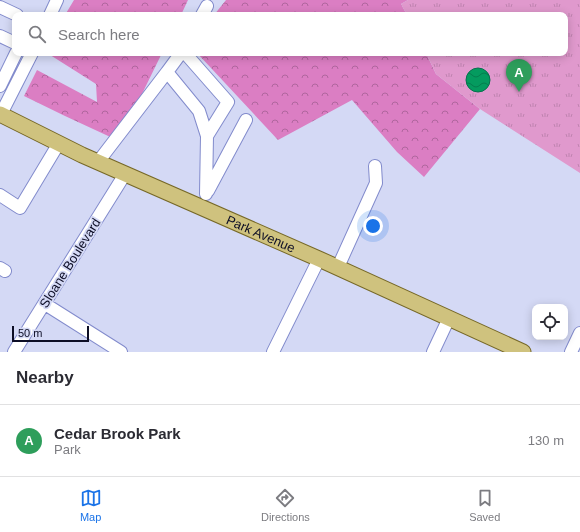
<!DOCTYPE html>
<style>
body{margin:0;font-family:Helvetica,sans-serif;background:#f2f2f3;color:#2b2b33}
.controls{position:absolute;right:12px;bottom:12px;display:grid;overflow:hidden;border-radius:8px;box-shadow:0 2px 10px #0003}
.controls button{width:36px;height:36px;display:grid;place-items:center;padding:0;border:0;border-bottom:1px solid #e1e1e2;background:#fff;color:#2b2b33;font:20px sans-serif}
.scale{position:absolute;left:12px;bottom:10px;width:77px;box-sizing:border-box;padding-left:4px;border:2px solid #0d0e26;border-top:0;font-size:11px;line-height:14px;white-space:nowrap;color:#0d0e26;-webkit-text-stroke:3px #d4d9f5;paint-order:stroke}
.you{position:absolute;left:373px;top:226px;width:14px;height:14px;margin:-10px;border:3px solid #fff;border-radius:50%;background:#1a73e8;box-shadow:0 0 0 6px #1a73e833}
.badge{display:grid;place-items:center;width:26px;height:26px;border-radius:50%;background:#1a73e8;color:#fff;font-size:13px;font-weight:700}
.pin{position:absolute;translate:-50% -33px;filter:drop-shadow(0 1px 2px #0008)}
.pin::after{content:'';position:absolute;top:21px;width:14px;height:12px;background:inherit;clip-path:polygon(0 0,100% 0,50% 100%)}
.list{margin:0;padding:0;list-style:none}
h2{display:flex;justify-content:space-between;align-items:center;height:52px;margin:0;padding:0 16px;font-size:17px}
h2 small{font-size:13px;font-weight:400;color:#7c7c81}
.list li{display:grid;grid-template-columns:26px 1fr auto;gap:12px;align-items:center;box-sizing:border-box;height:72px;padding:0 16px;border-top:1px solid #e1e1e2}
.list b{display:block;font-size:15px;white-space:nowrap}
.list p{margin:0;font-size:13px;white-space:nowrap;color:#7c7c81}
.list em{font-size:13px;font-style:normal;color:#7c7c81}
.icon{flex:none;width:22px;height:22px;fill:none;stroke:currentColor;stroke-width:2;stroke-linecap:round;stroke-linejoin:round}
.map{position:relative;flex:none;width:580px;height:352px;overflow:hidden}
.search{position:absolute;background:#fff;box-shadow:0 2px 10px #0003;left:12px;right:12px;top:12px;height:44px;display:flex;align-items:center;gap:10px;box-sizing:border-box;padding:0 14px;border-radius:8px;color:#7c7c81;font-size:15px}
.sheet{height:124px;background:#fff}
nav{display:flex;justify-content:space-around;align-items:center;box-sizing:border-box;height:56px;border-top:1px solid #e1e1e2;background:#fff;font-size:11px;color:#7c7c81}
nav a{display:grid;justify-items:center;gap:2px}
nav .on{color:#1a73e8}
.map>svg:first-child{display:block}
.forest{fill:url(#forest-crowns)}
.park{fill:url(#park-tufts)}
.water{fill:url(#water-waves);stroke:#07714e}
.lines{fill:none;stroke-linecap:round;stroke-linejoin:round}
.minor-casing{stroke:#828bcc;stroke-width:14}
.major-casing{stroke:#766827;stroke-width:17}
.minor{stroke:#fff;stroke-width:12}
.major{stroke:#cfc27e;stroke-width:15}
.labels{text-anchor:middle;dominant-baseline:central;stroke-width:3.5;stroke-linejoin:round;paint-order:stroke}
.street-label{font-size:13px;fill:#0d0e26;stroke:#d4d9f5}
</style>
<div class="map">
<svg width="580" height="352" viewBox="0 0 580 352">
<defs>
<pattern id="forest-crowns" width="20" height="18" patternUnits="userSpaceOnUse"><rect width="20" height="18" fill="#db7ec3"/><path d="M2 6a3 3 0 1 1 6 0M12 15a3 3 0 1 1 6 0" fill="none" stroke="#b0669e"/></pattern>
<pattern id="park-tufts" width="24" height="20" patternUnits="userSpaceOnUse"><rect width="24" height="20" fill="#e099cd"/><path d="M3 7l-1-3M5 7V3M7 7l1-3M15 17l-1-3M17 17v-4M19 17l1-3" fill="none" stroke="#bf83b0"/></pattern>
<pattern id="water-waves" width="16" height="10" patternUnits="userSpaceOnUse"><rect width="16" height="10" fill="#049b5f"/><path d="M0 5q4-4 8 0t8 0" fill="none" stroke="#047d4e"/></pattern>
</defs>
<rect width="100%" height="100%" fill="#d4d9f5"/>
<path class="forest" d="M74 0H188L181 15H65Z
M226 0H408L401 4 407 15H214Z
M47 53H162L119 141 65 116 24 96 37 70 97 102 96 84Z
M197 53H426L436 74 480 109 424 177 397 152 352 100 278 140Z"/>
<path class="park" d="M408 0H580V173L480 109 436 74 426 53H565V15H407L401 4Z"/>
<path class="water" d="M466 80a12 12 0 1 1 24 0a12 12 0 1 1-24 0Z"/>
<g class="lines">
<defs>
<path id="minor" d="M0 7 17 15
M50 15 57 0
M202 15 207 6
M0 36 15 43
M181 53 167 72 199 111 207 136 206 194
M185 53 228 102 207 136
M0 86 16 53
M1 114 32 53
M98 162 167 72
M208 191 246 120
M0 195 20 208 59 143
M338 267 376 183 375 166
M0 268 5 271
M45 304 121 352
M14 352 125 174
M273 352 319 259
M433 352 449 318
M571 352 580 333"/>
<g id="major">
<path id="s1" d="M0 114 82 155 319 259 523 352"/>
</g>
</defs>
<use href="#minor" class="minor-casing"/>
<use href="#major" class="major-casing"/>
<use href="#minor" class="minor"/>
<use href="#major" class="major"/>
</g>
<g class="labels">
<g class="street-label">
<text stroke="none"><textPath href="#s1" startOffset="287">Park Avenue</textPath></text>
<text transform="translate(70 263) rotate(-58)">Sloane Boulevard</text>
</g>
</g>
</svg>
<div class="controls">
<button><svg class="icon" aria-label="locate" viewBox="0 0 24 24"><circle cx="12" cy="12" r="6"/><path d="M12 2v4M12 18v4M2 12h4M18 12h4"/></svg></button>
</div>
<div class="scale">50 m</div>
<div class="you"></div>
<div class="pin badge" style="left:519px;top:92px;background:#2e9e5b">A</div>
<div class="search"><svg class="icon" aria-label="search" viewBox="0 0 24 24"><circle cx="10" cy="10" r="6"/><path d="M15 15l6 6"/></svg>Search here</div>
</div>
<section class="sheet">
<h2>Nearby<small></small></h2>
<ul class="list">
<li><span class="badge" style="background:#2e9e5b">A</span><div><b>Cedar Brook Park</b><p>Park</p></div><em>130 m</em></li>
</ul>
</section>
<nav>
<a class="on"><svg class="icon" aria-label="map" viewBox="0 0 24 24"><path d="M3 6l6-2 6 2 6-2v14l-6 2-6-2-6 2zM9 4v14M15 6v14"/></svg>Map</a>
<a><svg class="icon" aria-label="directions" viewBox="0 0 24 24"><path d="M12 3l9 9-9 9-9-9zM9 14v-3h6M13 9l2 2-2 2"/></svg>Directions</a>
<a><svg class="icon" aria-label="saved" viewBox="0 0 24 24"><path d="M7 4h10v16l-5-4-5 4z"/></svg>Saved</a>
</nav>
